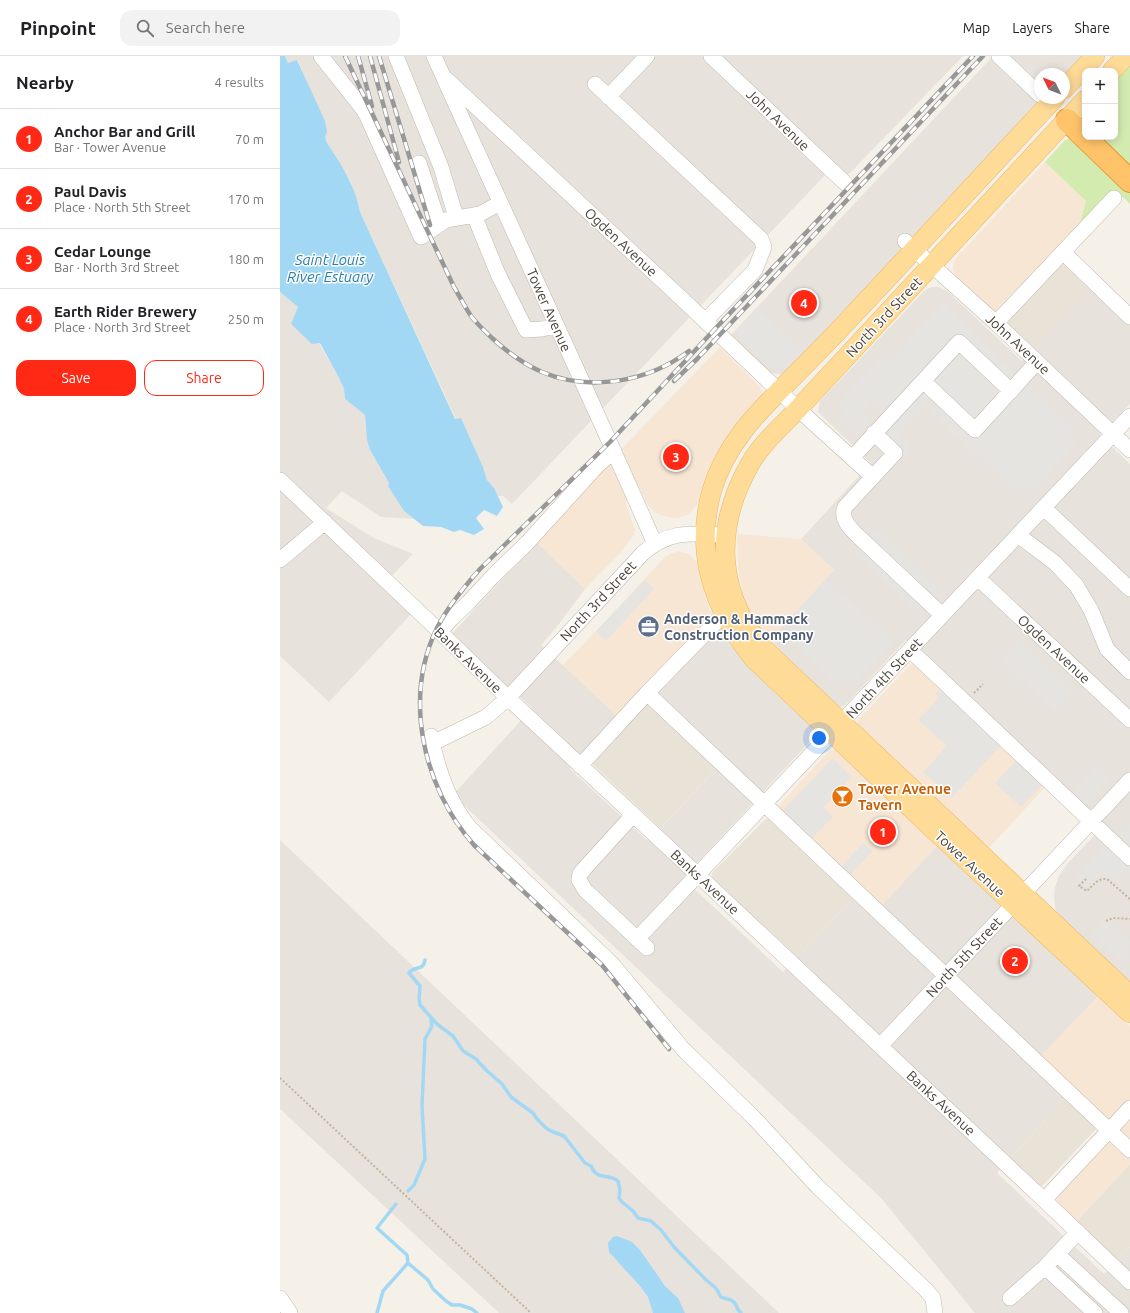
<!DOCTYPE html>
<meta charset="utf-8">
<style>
body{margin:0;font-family:Ubuntu,sans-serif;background:#f2f2f2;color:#202124}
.controls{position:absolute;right:12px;top:12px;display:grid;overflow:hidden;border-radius:8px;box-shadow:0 2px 10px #0003}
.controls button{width:36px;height:36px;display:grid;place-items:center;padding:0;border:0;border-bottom:1px solid #e0e0e0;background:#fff;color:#202124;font:20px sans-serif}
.compass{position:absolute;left:754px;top:12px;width:36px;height:36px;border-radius:50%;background:#fff;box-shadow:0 2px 10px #0003;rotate:313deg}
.you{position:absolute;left:539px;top:682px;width:14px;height:14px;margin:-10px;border:3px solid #fff;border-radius:50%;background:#1a73e8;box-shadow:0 0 0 6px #1a73e833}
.badge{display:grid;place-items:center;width:26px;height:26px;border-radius:50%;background:#ff2916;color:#fff;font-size:13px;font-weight:700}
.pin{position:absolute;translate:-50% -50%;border:2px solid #fff;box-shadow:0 1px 4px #0006}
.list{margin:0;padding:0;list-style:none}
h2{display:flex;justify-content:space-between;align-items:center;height:52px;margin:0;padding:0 16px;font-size:17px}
h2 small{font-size:13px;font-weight:400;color:#757577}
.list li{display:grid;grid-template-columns:26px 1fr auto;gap:12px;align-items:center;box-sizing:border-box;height:60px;padding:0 16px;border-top:1px solid #e0e0e0}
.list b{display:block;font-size:15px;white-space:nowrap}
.list p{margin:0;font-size:13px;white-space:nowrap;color:#757577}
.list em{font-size:13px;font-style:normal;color:#757577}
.actions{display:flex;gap:8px;padding:12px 16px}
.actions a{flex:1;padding:9px 0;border:1px solid #ff2916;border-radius:12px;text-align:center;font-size:14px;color:#ff2916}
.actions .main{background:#ff2916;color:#fff}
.icon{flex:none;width:22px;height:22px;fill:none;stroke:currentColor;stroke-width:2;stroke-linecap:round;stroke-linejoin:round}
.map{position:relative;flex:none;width:850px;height:1257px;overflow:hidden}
header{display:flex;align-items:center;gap:24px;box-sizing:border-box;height:56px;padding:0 20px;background:#fff;border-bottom:1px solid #e0e0e0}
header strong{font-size:19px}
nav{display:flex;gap:22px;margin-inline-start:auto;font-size:14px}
.search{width:280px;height:36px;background:#f2f2f2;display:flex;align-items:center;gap:10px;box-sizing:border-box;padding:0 14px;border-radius:12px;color:#757577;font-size:15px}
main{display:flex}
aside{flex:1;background:#fff}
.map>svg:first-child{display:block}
.residential{fill:#e9e2d7}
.commercial{fill:#f7e6d4}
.industrial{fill:#e8e2dd}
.green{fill:#d4ebb0}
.parking{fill:#e6e4e1}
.water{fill:#a3d8f4}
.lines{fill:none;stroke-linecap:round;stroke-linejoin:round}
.stream{stroke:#a3d8f4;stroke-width:3.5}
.minor-casing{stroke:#c1b8ab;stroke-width:16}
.major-casing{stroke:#eab862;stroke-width:20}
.highway-casing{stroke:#e59833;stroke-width:24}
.path{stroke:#c4b39b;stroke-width:2;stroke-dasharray:2 2;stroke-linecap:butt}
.minor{stroke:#fff;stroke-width:15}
.major{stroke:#ffdb98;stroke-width:19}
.highway{stroke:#ffc36a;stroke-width:22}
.rail-casing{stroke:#989898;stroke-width:4.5}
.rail{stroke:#fff;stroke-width:3;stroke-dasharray:9;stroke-linecap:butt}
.labels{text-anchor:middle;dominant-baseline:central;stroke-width:3;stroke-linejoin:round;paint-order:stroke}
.street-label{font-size:14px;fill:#494137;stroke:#fff}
.service-label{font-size:14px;font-weight:bold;fill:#4e5e75;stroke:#fff;text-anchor:start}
.food-label{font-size:14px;font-weight:bold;fill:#c56008;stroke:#fff;text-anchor:start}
.water-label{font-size:15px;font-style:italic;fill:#287caa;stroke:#fff}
</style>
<header>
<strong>Pinpoint</strong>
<div class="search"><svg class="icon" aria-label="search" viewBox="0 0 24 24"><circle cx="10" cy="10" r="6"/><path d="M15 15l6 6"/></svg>Search here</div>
<nav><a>Map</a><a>Layers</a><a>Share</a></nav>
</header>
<main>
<aside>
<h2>Nearby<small>4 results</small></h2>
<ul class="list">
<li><span class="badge">1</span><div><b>Anchor Bar and Grill</b><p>Bar · Tower Avenue</p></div><em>70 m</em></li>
<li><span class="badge">2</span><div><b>Paul Davis</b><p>Place · North 5th Street</p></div><em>170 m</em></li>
<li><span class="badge">3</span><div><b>Cedar Lounge</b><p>Bar · North 3rd Street</p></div><em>180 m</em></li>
<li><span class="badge">4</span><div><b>Earth Rider Brewery</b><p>Place · North 3rd Street</p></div><em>250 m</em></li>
</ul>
<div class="actions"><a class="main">Save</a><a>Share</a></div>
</aside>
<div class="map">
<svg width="850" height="1257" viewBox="0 0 850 1257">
<rect width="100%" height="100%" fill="#f5f1e9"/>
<path class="residential" d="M782 202 811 230 754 293 723 264Z
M367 643 438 711 380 772 309 705Z
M489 760 574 841 517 901 433 824 432 819 433 816Z
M787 1040 818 1071 762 1130 757 1128 730 1103Z
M850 1108V1191L837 1204 797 1165Z"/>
<path class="commercial" d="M765 106 806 145 798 174 717 258 676 220 673 213 674 206 678 200Z
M440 291 480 331 482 337 480 344 422 438 417 449 411 456 402 461 393 462 381 459 374 456 367 448 359 430 345 446 355 474 354 479 341 496 305 533 256 486 326 409Z
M457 478 521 483 554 514 490 584 474 564 462 538 458 510Z
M398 495 409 498 418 508 425 540 434 563 338 661 282 610 316 575 384 502 390 498Z
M634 605 767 729 708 793 580 672 577 668 578 664Z
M557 693 658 789 600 852 496 753 549 695Z
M818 940 850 970V1108L797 1165 778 1148 777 1143 781 1137 838 1076 758 1002Z"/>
<path class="industrial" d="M5 0H683L569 118H546L232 448 223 440H218L207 424 203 411 181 362 176 363 80 156 79 149 70 124 46 85 25 22 18 4 8 7Z
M713 0H807L784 24V18H760V42H768L509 317 503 319 492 317 485 312 450 280Z
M811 230 850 267V348L820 379 850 408V926L781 861 776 855 774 843 775 831 779 820 788 807 823 770 626 584 571 643 565 649 560 651 557 650 513 608 490 584 554 514 521 483 591 407 538 356 540 345 645 234 652 231H659L668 236 742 305Z
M0 236 18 251 59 322 64 333 65 343 85 359 87 384 90 394 109 427 108 430 124 455 134 463 101 461 62 435 46 452 94 482 133 498 103 529 132 557 49 646 0 600Z
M256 486 305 533 279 568 261 589 338 661 290 713 368 785 445 704 374 637 439 570 455 595 465 607 535 673 537 677 535 680 403 822 503 916 574 841 593 859 658 789 818 940 753 1008 787 1040 717 1117 824 1218 850 1191V1257H695L601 1142 173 739 252 652 171 579Z
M0 784 499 1257H219L0 1053Z"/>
<path class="green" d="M850 8V117L814 81H835V26Z
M791 82 850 133V148L842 140 804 180 798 174 806 145 765 106 785 84Z"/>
<path class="parking" d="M664 248 685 271 795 373 788 380 796 388 752 435 743 428 736 435 650 356 656 349 651 343 617 379 631 393 619 406 597 385 607 357 592 343 581 355 591 364 577 379 559 362 565 355 558 349 601 303 607 308Z
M476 252 522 294 503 312H492L454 276Z
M597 475 659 533 638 556 576 498Z
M365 524 374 533 326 585 316 575Z
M545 524 613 585 574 626 571 623 554 625 511 584 515 579 507 566Z
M740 584 793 635 775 655 721 604Z
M665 628 725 685 672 742 643 716 667 690 638 664 659 642 655 638Z
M741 699 767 724 741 751 715 727Z
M553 702 572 721 544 751 553 761 526 788 497 760Z
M816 711 830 723 806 749 793 737Z
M850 769V817L846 813 834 826 823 816 806 834 795 823 832 784 834 786Z
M583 787 593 795 568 821 560 812Z
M825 863 850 887 843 896 848 901 843 906 812 876Z"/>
<path class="water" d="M0 0H5L8 7 17 4 45 65 47 76 45 81 46 85C60 107 76 130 80 156L175 363 181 362 203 411 207 424 214 432 223 451 217 460 204 454 196 462 204 473 194 479 180 474 174 476 161 471 143 470 124 455 108 430 109 427 90 394 87 384 85 359 65 343 64 333 59 322 40 287 32 288 11 268 18 251 0 236Z
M337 1180 352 1186 360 1194 385 1230 398 1242 405 1257H373L368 1241 360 1230 329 1196 328 1187 333 1181Z"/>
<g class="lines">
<path class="stream" d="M145 904C143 916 135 909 129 917L140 930 139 942 140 949 157 968 173 980 183 995 196 1003 206 1014 222 1028 231 1041 253 1057 257 1063 266 1072 271 1075 284 1080 305 1107 311 1110C317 1125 328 1117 338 1125L340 1134 339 1142 342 1146 353 1155 358 1162 371 1165 381 1174 394 1191 426 1224 436 1232 441 1241C445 1243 451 1243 454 1246 457 1250 457 1254 461 1257
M128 1135 134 1129 145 1103 142 1050 145 983 152 970 151 963
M128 1207 148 1224 153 1233 166 1245 172 1249H180L192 1253 197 1257
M97 1257 103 1235 128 1207 127 1199 97 1172 116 1148"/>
<defs>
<path id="minor" d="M41 0 83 53 87 60 141 181 166 164 200 158 220 147
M116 0 161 111 176 161
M154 0C227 163 303 324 375 488
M431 0 565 127
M719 0 760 39
M163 20 400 241 518 353 593 421
M315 28 481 183 484 191 475 214 425 265
M328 41 367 0
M139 107 156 159 161 167
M194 159 218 218 246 274 262 273 276 270
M625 185 716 267 850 394
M783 196 850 261
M716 267 834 142
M643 325 695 374 757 306
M594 377 615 397 565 451C560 463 570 472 578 480L662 559
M572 402 679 286 731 335
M0 424 157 573 228 642 418 819 764 1144 850 1226
M764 452 850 533
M738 479 775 507 796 529 811 554 827 593 850 616
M0 504 45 466
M698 522 850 664
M160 576 171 563 188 547 213 520 247 487 317 410 334 395
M630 594 850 802
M367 637 850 1094
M151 680C157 711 168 745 189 771L333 909 403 993 474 1062 537 1130 645 1233 653 1242 655 1257
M153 687 206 661 228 642 363 497C391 473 412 478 446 479
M300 710 367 637 444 558
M353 759 304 813 300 818 299 824 305 834 367 892
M357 883 850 360
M600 990 850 724
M764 1144 850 1052
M777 1198 841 1257
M765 1211 815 1257
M0 1242 10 1257
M730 1242 765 1211 798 1176"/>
<path id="major" d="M832 15 846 0
M784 33 815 0
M775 42C707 114 641 187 573 259 553 281 532 302 511 323 478 356 446 387 432 434 414 497 433 552 473 602L654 774 850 957
M805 44 518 353C501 371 482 387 470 408 434 471 436 538 484 593L850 939"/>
<path id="highway" d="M787 64 850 125"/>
</defs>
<use href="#minor" class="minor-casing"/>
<use href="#major" class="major-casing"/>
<use href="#highway" class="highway-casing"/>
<path class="path" d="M694 637 703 628
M806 823 799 830 807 835C813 829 818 822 827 823L850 843
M826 865 833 862 850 863
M0 1022 251 1257"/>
<use href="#minor" class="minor"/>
<use href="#major" class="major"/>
<use href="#highway" class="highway"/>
<defs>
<path id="rail" d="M65 0 174 231C180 241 185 251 191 260 197 268 205 275 212 282 227 296 244 308 262 316 310 336 368 326 409 295
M78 0 92 50
M90 0 119 106
M99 0 150 169
M394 325 417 303 703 0
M389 993 322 909 194 789C143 732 123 642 157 572 168 550 184 531 200 513L330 386 434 274 693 0"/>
</defs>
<use href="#rail" class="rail-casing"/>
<use href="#rail" class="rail"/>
</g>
<defs>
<symbol id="office-disc" viewBox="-11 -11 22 22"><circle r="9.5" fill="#5c6f8a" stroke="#fff"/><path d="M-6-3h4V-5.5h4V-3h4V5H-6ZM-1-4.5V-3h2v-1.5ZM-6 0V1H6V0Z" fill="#fff"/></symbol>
<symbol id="bar-disc" viewBox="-11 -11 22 22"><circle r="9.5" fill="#e8710a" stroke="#fff"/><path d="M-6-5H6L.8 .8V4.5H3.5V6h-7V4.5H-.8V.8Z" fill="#fff"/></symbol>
</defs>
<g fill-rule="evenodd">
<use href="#office-disc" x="356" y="558" width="25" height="25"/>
<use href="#bar-disc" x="550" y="728" width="25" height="25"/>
</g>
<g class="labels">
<g class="street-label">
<text transform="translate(498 64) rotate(44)">John Avenue</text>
<text transform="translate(341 186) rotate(43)">Ogden Avenue</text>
<text transform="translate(269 254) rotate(66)">Tower Avenue</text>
<text transform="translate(604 261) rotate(-47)">North 3rd Street</text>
<text transform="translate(738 288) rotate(43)">John Avenue</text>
<text transform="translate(318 545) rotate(-47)">North 3rd Street</text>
<text transform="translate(774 593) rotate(43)">Ogden Avenue</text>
<text transform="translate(188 604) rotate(44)">Banks Avenue</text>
<text transform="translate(604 622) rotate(-47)">North 4th Street</text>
<text transform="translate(690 808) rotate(43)">Tower Avenue</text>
<text transform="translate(425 826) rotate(43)">Banks Avenue</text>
<text transform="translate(684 901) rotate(-47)">North 5th Street</text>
<text transform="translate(661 1047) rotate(43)">Banks Avenue</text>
</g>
<g class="service-label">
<text x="384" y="563">Anderson &amp; Hammack<tspan x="384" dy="16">Construction Company</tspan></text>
</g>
<g class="food-label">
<text x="578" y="733">Tower Avenue<tspan x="578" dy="16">Tavern</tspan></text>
</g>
<g class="water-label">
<text x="50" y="203">Saint Louis<tspan x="50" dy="17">River Estuary</tspan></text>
</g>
</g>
</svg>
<div class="controls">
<button>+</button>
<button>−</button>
</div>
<svg class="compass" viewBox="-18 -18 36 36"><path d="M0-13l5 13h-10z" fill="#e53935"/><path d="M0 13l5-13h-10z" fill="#757577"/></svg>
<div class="you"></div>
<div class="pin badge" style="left:603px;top:776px">1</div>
<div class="pin badge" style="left:735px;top:905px">2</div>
<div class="pin badge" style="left:396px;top:401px">3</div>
<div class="pin badge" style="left:524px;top:247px">4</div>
</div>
</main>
